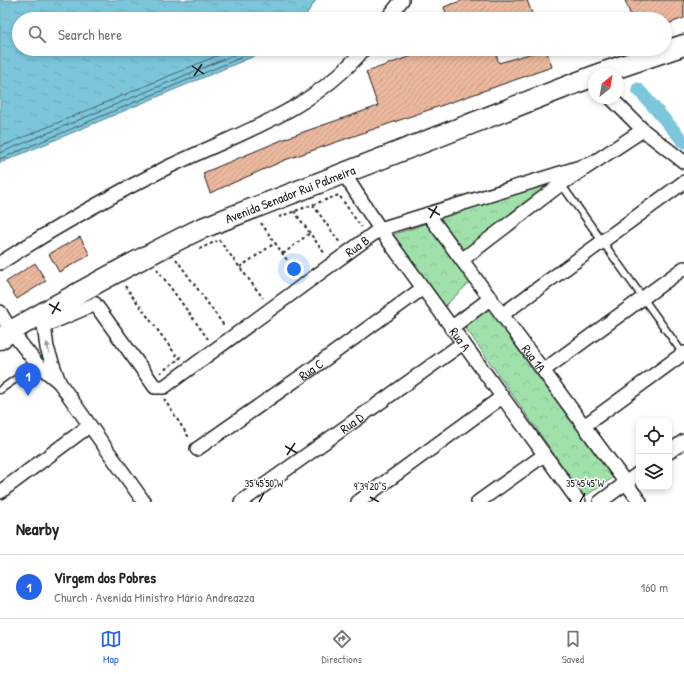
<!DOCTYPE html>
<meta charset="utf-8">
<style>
body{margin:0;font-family:"Patrick Hand",sans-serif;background:#f2f2f2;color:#222}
.controls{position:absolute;right:12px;bottom:12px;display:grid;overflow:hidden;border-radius:8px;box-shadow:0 2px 6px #0003}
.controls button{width:36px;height:36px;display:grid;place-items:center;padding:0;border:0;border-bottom:1px solid #e0e0e0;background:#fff;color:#222;font:20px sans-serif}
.compass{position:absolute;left:588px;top:68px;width:36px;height:36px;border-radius:50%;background:#fff;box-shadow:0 2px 6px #0003;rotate:31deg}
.you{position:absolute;left:294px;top:269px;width:14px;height:14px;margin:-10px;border:3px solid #fff;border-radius:50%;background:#1a73e8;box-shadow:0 0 0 6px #1a73e833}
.badge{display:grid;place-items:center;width:26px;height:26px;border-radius:50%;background:#2563eb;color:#fff;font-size:13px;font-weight:700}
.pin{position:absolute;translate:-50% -33px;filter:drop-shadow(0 1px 2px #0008)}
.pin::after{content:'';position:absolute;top:21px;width:14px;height:12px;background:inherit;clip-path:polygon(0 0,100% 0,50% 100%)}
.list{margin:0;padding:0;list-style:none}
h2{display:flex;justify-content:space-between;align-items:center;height:52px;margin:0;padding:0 16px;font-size:17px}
h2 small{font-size:13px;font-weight:400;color:#767676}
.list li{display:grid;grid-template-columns:26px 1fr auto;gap:12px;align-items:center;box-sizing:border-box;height:64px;padding:0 16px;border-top:1px solid #e0e0e0}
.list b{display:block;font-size:15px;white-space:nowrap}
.list p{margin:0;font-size:13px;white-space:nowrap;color:#767676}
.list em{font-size:13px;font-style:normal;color:#767676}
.icon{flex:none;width:22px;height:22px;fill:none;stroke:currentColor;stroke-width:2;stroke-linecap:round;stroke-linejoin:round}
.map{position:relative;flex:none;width:684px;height:502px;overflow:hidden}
.search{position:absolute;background:#fff;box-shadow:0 2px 6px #0003;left:12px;right:12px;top:12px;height:44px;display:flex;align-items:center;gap:10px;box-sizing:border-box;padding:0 14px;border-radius:22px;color:#767676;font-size:15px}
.sheet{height:116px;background:#fff}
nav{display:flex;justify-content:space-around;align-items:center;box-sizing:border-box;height:56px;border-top:1px solid #e0e0e0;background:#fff;font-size:11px;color:#767676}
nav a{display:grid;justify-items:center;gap:2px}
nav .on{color:#2563eb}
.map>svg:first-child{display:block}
.park{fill:url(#park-crowns);stroke:#5e7e64}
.water{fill:url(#water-ripples);stroke:#55828f}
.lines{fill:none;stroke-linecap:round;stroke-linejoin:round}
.shore{stroke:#426068;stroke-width:1}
.canal{stroke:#7bc6db;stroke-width:13}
.building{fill:url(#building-hatch);stroke:#1c1c1c}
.lane-casing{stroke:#1c1c1c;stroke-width:9}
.street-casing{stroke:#1c1c1c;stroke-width:16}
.primary-casing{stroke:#1c1c1c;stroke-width:23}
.path{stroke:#1c1c1c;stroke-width:2;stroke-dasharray:3 3;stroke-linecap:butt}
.lane{stroke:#fff;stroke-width:6}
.street{stroke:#fff;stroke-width:13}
.primary{stroke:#fff;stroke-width:20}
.oneway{fill:#999}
.ticks{fill:none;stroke:#1c1c1c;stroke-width:1.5}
.labels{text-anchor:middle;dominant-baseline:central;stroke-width:3;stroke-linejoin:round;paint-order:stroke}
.street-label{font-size:13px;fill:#1c1c1c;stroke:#fff}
.ticks-label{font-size:10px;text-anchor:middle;fill:#1c1c1c;stroke:#fff;stroke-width:3;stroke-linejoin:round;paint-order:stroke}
</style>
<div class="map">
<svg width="684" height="502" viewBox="0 0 684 502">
<defs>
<pattern id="park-crowns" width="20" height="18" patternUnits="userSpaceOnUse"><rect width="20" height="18" fill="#a0e1ab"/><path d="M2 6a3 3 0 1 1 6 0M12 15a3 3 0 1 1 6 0" fill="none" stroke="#89c093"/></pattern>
<pattern id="water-ripples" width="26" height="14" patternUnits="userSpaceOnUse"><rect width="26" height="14" fill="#7bc6db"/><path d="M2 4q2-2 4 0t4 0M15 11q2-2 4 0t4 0" fill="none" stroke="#6aaabb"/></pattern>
<pattern id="building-hatch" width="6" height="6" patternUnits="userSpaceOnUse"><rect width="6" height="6" fill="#ebb89d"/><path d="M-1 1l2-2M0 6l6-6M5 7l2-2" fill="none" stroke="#c99e87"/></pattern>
</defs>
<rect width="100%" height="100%" fill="#fff"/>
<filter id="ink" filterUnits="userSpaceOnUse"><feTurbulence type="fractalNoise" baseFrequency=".025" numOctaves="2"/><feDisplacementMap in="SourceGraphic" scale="8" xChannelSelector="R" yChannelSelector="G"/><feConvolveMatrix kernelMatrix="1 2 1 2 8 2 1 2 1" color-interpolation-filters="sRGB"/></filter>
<g filter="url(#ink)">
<path class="park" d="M554 180 463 251 436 214Z
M430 222 472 280 442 309 392 235Z
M482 296 614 477 584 497 456 314Z"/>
<path class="water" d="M0 0H316L303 19H19V49H271L0 163Z"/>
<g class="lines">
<path class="shore" d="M0 147 233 49
M0 153 248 49
M0 159 261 49"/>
<path class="canal" d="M638 89 684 142"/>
</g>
<path class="building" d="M463 0H527L534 19H485L484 14 471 19H448L444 7Z
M625 0H684V18L665 25V19H632Z
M431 49H494L499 63 546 49 552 67 285 160 210 193 203 173 289 137 378 106 366 72Z
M80 237 90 255 59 272 49 254Z
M35 263 46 281 17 299 6 282Z"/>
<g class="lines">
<defs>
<path id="lane" d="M561 184 684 355
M0 390 37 364"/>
<g id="street">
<path d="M387 19 402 0"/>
<path d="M611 98 643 130 684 162"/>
<path id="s1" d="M344 174 380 229 579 502"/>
<path id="s2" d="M428 214 640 502"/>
<path d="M463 259 561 184 643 130"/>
<path d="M0 263C54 228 108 197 166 168 236 134 312 112 364 49"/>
<path d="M0 312 11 331 37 364 59 382 144 502"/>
<path d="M503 314 684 182"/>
<path d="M43 318 47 348 59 382"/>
<path id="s3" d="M44 326 95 304 150 380 155 387H164L380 229 590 164"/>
<path d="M451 328 491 298"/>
<path d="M544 370 684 268"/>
<path d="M584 426 684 353"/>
<path id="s4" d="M197 449 313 368 423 288"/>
<path d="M669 452 684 441"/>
<path d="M0 492 89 426"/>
<path id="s5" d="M241 502 463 343"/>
<path d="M358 502 502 397"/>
<path d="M478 502 544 455"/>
<path d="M600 502 639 473"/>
</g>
<g id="primary">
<path d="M599 74 684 45"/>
<path id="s6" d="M0 339 11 331C74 295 136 260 200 229L594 76"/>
</g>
</defs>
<use href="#lane" class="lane-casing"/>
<use href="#street" class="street-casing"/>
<use href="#primary" class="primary-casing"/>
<path class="path" d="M313 205 340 243
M294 211 325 254
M279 217 339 195 361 227
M261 223 297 274
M219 240 263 298
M199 249 217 241
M283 254 310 233
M176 259 225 327
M240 267 275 243
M157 269 208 339
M125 286 179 359
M160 373 184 355
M164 399 190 439"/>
<use href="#lane" class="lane"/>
<use href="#street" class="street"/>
<use href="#primary" class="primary"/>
</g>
<defs><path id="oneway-solid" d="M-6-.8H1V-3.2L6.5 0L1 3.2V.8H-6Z"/></defs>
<use class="oneway" href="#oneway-solid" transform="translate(48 348) rotate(-103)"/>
</g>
<path class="ticks" d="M192 66 204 74M194 76 202 64M428 208 440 215M430 218 437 206M49 304 61 311M52 314 59 302M285 446 297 453M287 455 295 443M370 497 379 502M259 502 264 493M580 502 585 493"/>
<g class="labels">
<g class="street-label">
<text stroke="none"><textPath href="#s6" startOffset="325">Avenida Senador Rui Palmeira</textPath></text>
<text stroke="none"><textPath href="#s3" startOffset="406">Rua B</textPath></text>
<text stroke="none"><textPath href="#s1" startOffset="202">Rua A</textPath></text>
<text stroke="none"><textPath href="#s2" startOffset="179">Rua 1A</textPath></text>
<text stroke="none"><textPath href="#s4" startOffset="139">Rua C</textPath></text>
<text stroke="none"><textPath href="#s5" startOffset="136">Rua D</textPath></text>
</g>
</g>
<g class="ticks-label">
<text x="264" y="487">35°45'50"W</text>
<text x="585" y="487">35°45'45"W</text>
<text x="370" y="490">9°39'20"S</text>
</g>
</svg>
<div class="controls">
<button><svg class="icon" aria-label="locate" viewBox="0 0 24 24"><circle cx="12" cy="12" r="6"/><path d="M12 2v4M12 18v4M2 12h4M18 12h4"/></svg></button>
<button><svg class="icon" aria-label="layers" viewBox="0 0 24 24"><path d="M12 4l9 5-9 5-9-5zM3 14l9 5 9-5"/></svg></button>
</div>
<svg class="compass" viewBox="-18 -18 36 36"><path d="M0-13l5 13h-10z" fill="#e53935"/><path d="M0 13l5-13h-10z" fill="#767676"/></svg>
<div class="you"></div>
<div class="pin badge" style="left:28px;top:396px">1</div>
<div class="search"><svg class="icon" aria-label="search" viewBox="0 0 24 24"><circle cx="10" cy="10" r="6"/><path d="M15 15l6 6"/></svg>Search here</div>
</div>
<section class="sheet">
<h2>Nearby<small></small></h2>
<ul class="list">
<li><span class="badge">1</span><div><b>Virgem dos Pobres</b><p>Church · Avenida Ministro Mário Andreazza</p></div><em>160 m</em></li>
</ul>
</section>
<nav>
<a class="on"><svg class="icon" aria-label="map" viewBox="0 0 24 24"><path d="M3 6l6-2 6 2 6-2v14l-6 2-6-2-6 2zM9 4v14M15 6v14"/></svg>Map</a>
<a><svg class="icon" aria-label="directions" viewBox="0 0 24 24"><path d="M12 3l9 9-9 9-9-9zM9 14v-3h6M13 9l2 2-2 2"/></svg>Directions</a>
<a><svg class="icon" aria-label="saved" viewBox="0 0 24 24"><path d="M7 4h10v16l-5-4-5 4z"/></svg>Saved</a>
</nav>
